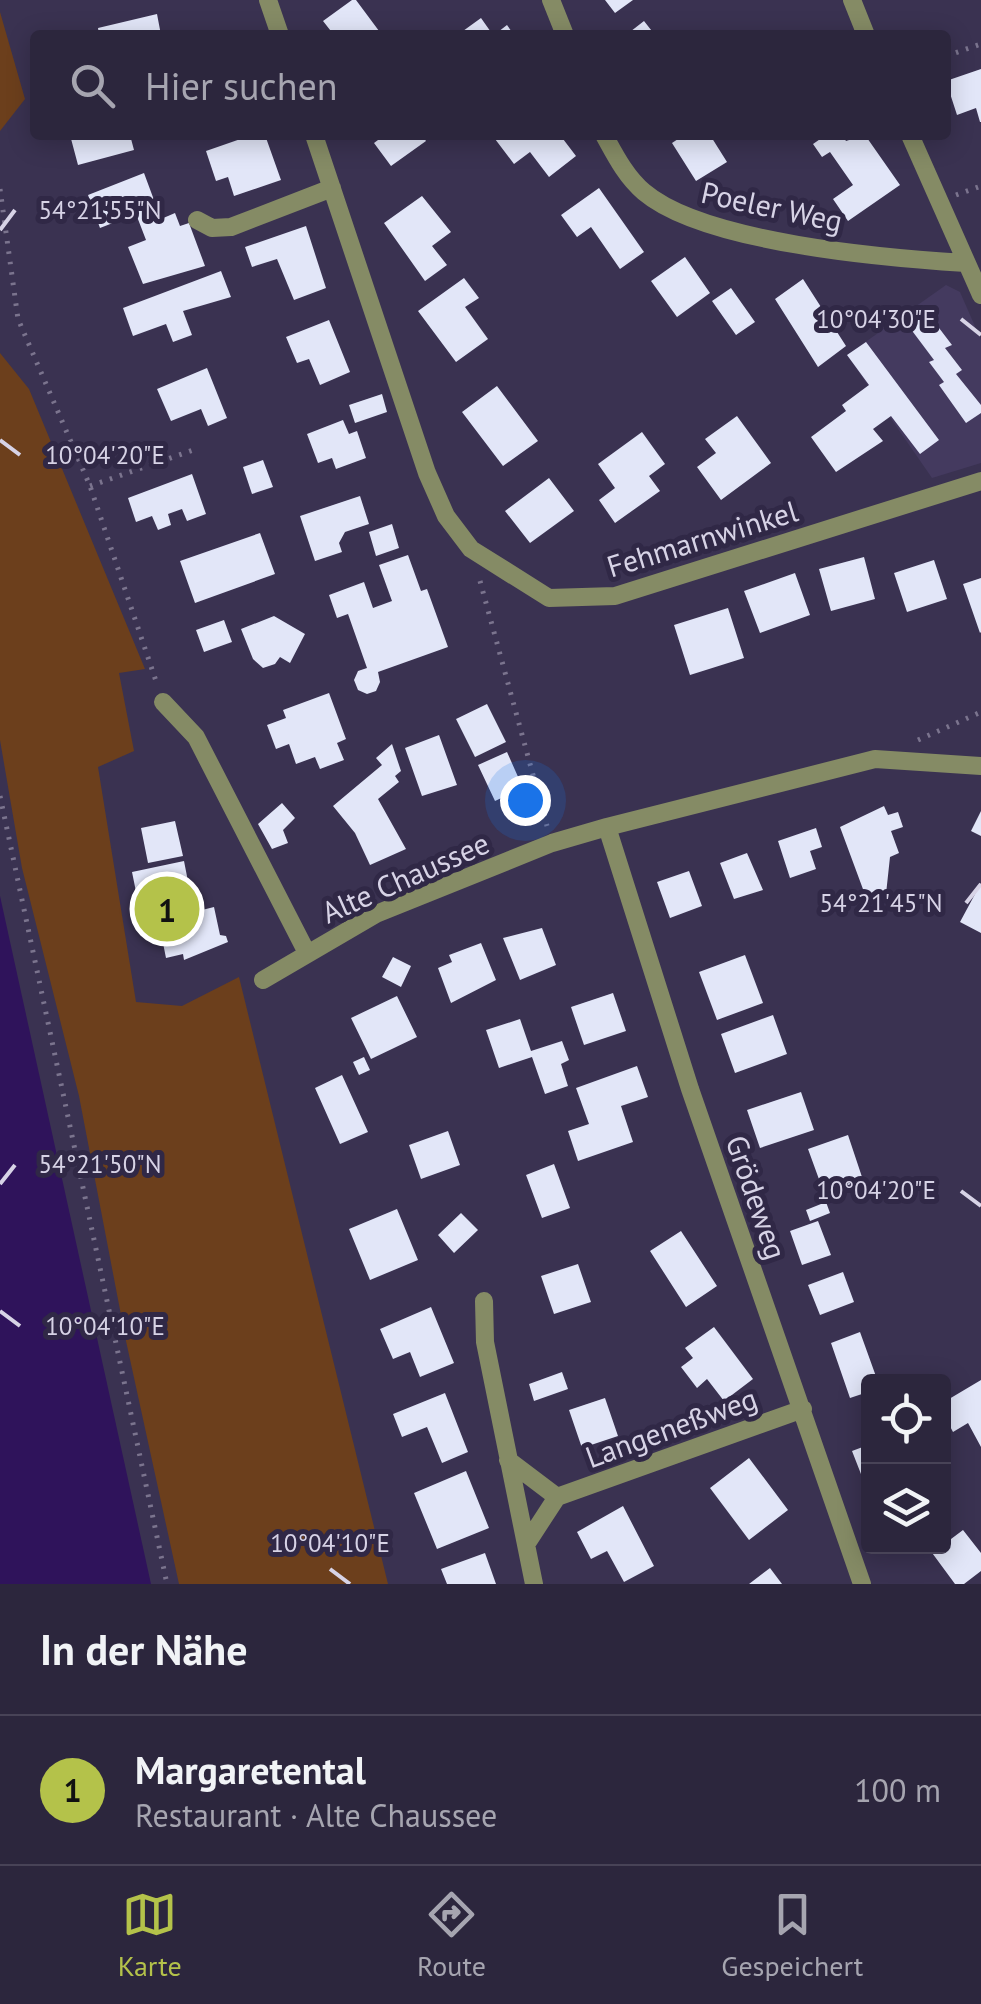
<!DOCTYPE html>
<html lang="de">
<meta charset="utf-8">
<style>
body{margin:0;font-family:"PT Sans",sans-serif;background:#383248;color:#f1f3f6}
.controls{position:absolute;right:30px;bottom:30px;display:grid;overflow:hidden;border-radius:10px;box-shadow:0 5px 25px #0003}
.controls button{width:90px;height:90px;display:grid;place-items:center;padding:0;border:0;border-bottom:2px solid #484357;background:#2c263d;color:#f1f3f6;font:50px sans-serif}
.you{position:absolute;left:525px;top:800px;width:35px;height:35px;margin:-25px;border:8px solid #fff;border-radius:50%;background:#1a73e8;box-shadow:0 0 0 15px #1a73e833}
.badge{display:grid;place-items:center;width:65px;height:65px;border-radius:50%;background:#b4c24a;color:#111;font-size:32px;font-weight:700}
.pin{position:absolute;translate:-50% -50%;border:5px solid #fff;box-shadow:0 2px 10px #0006}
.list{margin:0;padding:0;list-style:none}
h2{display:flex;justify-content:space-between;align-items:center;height:130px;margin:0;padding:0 40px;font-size:42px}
h2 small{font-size:32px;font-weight:400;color:#a6a5b0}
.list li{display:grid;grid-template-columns:65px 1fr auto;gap:30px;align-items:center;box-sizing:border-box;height:150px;padding:0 40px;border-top:2px solid #484357}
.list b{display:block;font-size:38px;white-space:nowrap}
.list p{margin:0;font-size:32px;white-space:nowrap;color:#a6a5b0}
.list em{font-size:32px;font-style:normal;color:#a6a5b0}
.icon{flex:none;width:55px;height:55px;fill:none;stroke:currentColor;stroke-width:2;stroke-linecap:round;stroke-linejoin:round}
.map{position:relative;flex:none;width:981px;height:1584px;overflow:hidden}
.search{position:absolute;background:#2c263d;box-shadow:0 5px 25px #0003;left:30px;right:30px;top:30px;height:110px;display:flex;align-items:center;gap:25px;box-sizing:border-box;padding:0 35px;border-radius:10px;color:#a6a5b0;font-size:38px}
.sheet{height:280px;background:#2c263d}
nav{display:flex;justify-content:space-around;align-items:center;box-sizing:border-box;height:140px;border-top:2px solid #484357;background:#2c263d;font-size:28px;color:#a6a5b0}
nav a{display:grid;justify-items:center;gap:5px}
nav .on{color:#b4c24a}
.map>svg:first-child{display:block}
.built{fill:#443a5f}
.green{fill:#6c3f1c}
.water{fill:#2f135b}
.building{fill:#e2e6f8}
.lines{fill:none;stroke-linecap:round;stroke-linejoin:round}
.path{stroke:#7b748e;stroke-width:5;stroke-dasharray:2.5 8;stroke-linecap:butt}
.minor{stroke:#858b65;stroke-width:18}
.ticks{fill:none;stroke:#d7d3e6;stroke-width:4}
.labels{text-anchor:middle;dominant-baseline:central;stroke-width:10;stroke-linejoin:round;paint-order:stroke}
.street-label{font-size:30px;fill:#d7d3e6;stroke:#302846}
.ticks-label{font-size:25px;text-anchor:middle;fill:#d7d3e6;stroke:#302846;stroke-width:10;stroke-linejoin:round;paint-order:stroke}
</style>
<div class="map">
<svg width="981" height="1584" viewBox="0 0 981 1584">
<rect width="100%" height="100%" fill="#3a3251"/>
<path class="built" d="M946 285 960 292 981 340V463L932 478 847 355Z"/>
<path class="green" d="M0 12 25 99 0 131Z
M0 353 29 389 145 669 119 673 134 751 98 767 136 1002 182 1006 239 977 388 1584H179L126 1341 79 1096 22 868 0 740Z"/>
<path class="water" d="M0 896 151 1584H0Z"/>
<path class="building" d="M352 0H356L382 35H334L323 21Z
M605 0H633L615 13Z
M157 14 161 35H99L98 28Z
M481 18 493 35H465L463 31Z
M644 21 655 35H626Z
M507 25 514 35H494Z
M981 69V122H980L976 108 957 115 946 81Z
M70 135H130L134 150 78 165Z
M252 135H265L281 180 234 196 228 177 216 181 206 151Z
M375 135H422L426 141 391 166 374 143 378 140Z
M492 135H560L576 156 549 177 530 152 514 164Z
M684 135H710L727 162 696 181 672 143Z
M826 135H842L846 141 865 135 900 185 848 221 833 199 853 185 830 152 822 157 813 144Z
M144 173 161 219 175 213 180 226 189 223 205 266 143 284 128 247 146 240 136 214 100 228 88 195Z
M599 188 644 252 620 269 591 227 577 237 561 215Z
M422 196 451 232 432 246 447 265 425 281 384 223Z
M306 226 326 288 294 300 277 259 252 267 245 247Z
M685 257 710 293 677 317 651 281Z
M221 271 231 297 183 311 192 335 173 342 166 324 133 336 123 308Z
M464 278 479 298 465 307 488 339 456 362 418 311Z
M803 279 846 346 818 367 775 299Z
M731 288 755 322 736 335 712 301Z
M923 307 952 345 945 348 962 370 956 374 981 405V413L966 423 939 385 944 382 929 362 934 360 904 320Z
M329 320 350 372 320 385 309 359 297 363 286 337Z
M866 342 939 440 920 454 891 416 873 429 883 441 836 472 811 437 846 411 842 405 869 385 847 355Z
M207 368 227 418 208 426 201 409 171 421 157 389Z
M497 386 538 441 503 466 462 412Z
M382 394 387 412 355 423 349 405Z
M737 416 771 463 721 500 697 467 716 453 705 439Z
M343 420 349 434 357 431 366 458 336 469 332 458 318 463 307 434Z
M642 432 665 464 649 476 660 491 615 523 599 500 615 488 598 464Z
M263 460 273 487 252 494 243 467Z
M192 474 206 514 187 521 182 509 168 514 171 525 158 530 152 516 136 522 128 498Z
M549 478 574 511 530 543 505 511Z
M360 496 369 524 345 532 339 543 342 552 315 561 300 516Z
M392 524 399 548 376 556 369 532Z
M260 533 275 574 195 603 180 561Z
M408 555 421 591 427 589 448 647 378 672 380 682 376 691 367 694 358 690 354 680 358 671 367 668 348 614 337 618 329 595 364 582 373 608 392 601 379 565Z
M864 557 875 599 831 611 819 569Z
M934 560 947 599 907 612 894 573Z
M795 573 810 615 760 633 744 591Z
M981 578V632L980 633 963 584Z
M728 608 744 658 690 675 674 625Z
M274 616 305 634 290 663 280 657 275 664 263 668 253 659 241 629Z
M224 620 232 642 204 652 196 630Z
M329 693 346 739 337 743 344 760 320 769 315 757 296 764 289 744 276 749 267 725 286 718 283 710Z
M487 704 506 742 475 757 456 719Z
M439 735 457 785 422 796 405 748Z
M392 744 401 771 395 776 399 782 378 799 406 849 370 865 355 833 333 806 382 765 376 758Z
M507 752 523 788 495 801 478 765Z
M282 803 295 818 283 830 288 843 272 849 258 824Z
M884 806 888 815 898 812 903 827 891 831 899 853 890 857 886 894 867 900 840 827Z
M981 811V836L971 831Z
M175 821 183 856 148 863 141 828Z
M816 828 822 847 810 851 816 869 790 878 778 841Z
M747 853 763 890 734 899 720 863Z
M184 861 194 912 214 907 220 935 226 936 228 942 184 960 183 954 166 958 161 933 145 936 132 872Z
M689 871 702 906 670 918 657 882Z
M981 883V933L960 922Z
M542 928 556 965 520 980 503 938Z
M481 943 496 980 451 1003 438 968 452 962 449 955Z
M745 955 763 1003 717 1020 699 972Z
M393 957 411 966 401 987 382 977Z
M613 993 626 1031 584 1045 571 1007Z
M397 996 417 1037 371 1059 351 1018Z
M773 1015 787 1054 735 1073 721 1034Z
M520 1019 531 1051 562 1041 569 1060 561 1064 568 1086 545 1094 532 1057 499 1068 486 1030Z
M364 1057 370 1070 359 1075 353 1062Z
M637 1066 648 1097 621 1106 633 1142 578 1161 568 1131 589 1124 576 1088Z
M342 1075 368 1132 340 1144 315 1088Z
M801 1092 814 1130 760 1148 747 1110Z
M448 1131 460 1165 421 1179 409 1145Z
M848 1135 863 1180 824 1193 808 1149Z
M554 1164 570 1208 542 1218 526 1175Z
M826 1202 830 1213 810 1221 806 1210Z
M397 1209 418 1260 370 1280 349 1229Z
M461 1213 478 1230 454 1253 438 1235Z
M818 1221 831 1255 802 1265 790 1231Z
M681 1231 717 1286 686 1307 650 1251Z
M578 1264 591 1302 554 1314 541 1276Z
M843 1272 854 1302 820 1315 808 1285Z
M431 1307 454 1363 420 1377 410 1352 393 1359 380 1329Z
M714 1327 753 1379 724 1401 707 1379 697 1388 681 1367 693 1358 685 1348Z
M860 1332 878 1382H868V1392L850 1398 831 1343Z
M562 1372 568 1389 534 1401 529 1384Z
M981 1380V1447L968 1423 953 1432 944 1415V1402Z
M445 1393 468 1452 442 1463 427 1427 402 1437 393 1414Z
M605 1398 618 1436 582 1448 569 1410Z
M868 1445V1492L852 1451Z
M749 1458 788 1510 749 1540 710 1488Z
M466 1471 489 1528 437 1549 414 1493Z
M623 1506 654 1566 624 1582 607 1551 591 1559 577 1532Z
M944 1529 951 1539 963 1530 981 1553V1571L964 1584H955L927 1546H944Z
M485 1553 496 1584H447L441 1569Z
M770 1568 782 1584H749Z"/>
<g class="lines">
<path class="path" d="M946 56 981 44
M0 189 18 319 90 486 157 684
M956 195 981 186
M90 486 199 448
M480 581 547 826
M918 740 981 712
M0 796 167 1584"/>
<path class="minor" d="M268 0 280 35
M551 0 565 35
M852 0 866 35
M314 135 427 473 446 516 471 549 549 598 615 596 981 481
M604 135C615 155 626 177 644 192 704 243 886 258 966 263
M910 135 981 295
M197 220 212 228 231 227 332 188
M163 702 196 737 306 951
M607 827 690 1089 862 1584
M263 980 376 914 552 843 607 827 875 759 981 766
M484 1301 485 1342 534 1584
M508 1460 557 1497 803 1409
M527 1543 557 1497"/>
</g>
<path class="ticks" d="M0 230 15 210M961 319 981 335M0 440 20 455M966 903 981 884M0 1184 15 1165M961 1191 981 1206M0 1311 20 1326M330 1569 350 1584"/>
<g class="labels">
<g class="street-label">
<text transform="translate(772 206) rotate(12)">Poeler Weg</text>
<text transform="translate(702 538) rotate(-17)">Fehmarnwinkel</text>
<text transform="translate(405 877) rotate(-24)">Alte Chaussee</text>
<text transform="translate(757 1197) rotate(71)">Grödeweg</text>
<text transform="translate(671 1427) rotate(-20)">Langeneßweg</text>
</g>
</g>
<g class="ticks-label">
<text x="100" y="219">54°21'55"N</text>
<text x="876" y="328">10°04'30"E</text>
<text x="105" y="464">10°04'20"E</text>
<text x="881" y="912">54°21'45"N</text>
<text x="100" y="1173">54°21'50"N</text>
<text x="876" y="1199">10°04'20"E</text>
<text x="105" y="1335">10°04'10"E</text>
<text x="330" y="1552">10°04'10"E</text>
</g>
</svg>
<div class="controls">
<button><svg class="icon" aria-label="locate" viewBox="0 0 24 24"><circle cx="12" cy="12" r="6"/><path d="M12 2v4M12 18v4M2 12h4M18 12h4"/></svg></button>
<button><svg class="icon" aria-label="layers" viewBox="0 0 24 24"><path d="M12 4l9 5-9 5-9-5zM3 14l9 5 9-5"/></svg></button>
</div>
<div class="you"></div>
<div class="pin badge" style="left:167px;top:909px">1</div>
<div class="search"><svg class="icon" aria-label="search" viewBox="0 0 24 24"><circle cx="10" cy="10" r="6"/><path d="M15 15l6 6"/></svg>Hier suchen</div>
</div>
<section class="sheet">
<h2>In der Nähe<small></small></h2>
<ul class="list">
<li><span class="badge">1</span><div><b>Margaretental</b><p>Restaurant · Alte Chaussee</p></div><em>100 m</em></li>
</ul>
</section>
<nav>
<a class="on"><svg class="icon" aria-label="map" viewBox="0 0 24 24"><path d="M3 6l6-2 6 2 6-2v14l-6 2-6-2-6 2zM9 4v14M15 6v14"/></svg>Karte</a>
<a><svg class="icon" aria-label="directions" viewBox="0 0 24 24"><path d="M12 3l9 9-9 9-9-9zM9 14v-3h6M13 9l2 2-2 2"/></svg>Route</a>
<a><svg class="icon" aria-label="saved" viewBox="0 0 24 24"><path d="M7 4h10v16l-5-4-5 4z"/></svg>Gespeichert</a>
</nav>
